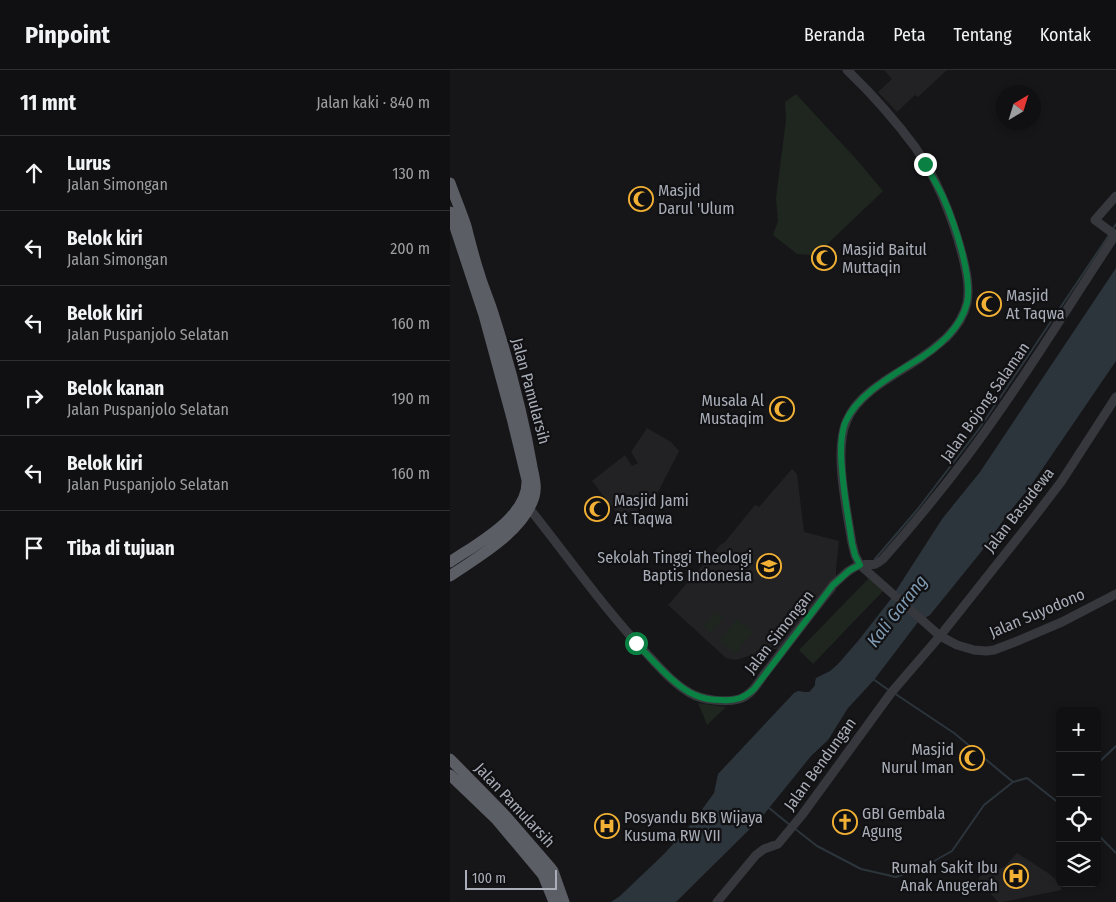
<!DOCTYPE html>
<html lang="id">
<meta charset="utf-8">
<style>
body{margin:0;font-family:"Fira Sans Condensed",sans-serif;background:#19191b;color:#f1f3f6}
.controls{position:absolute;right:15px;bottom:15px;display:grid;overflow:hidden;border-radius:8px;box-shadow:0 2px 8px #0003}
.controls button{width:45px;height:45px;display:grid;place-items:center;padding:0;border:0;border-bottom:1px solid #303032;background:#101012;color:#f1f3f6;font:25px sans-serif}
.compass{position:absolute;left:546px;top:15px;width:45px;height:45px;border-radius:50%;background:#101012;box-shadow:0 2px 8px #0003;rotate:38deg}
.scale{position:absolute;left:15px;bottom:12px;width:92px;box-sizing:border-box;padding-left:5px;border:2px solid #a8adb8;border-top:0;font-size:14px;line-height:18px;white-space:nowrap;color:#a8adb8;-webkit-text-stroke:4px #111113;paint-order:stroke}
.stop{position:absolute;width:15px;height:15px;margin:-11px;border:4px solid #0b8043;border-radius:50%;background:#fff}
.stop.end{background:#0b8043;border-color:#fff;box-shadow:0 1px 5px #0008}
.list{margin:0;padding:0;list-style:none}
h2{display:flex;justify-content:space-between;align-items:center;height:65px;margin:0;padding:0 20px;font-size:21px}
h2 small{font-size:16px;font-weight:400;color:#9c9d9f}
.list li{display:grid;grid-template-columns:32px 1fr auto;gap:15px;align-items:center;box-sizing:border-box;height:75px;padding:0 20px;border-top:1px solid #303032}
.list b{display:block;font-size:19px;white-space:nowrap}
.list p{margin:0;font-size:16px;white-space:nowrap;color:#9c9d9f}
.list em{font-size:16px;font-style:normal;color:#9c9d9f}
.icon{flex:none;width:28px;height:28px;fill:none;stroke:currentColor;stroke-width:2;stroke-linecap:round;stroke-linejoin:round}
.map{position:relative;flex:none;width:666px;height:832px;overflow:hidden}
header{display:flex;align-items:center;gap:30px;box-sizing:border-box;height:70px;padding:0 25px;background:#101012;border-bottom:1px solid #303032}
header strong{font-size:24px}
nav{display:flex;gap:28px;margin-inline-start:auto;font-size:18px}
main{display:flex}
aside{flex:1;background:#101012}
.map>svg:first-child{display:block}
.built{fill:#222225}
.green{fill:#1e261f}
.water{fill:#2c353c}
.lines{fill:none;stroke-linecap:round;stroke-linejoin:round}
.stream{stroke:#2c353c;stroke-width:2}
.tertiary{stroke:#37383d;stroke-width:9}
.trunk{stroke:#5b5e65;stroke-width:11}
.route{stroke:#0b8043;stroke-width:6}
.labels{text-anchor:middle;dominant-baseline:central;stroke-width:4.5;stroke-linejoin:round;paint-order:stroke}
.poi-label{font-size:16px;fill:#a8adb8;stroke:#111113;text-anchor:start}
.street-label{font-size:16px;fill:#a8adb8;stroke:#111113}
.water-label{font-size:18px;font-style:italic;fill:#7f9bb3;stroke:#111113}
</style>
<header>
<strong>Pinpoint</strong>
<nav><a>Beranda</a><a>Peta</a><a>Tentang</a><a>Kontak</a></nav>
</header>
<main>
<aside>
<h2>11 mnt<small>Jalan kaki · 840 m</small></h2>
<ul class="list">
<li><svg class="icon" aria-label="ahead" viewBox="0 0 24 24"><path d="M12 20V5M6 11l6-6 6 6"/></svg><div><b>Lurus</b><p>Jalan Simongan</p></div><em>130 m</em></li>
<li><svg class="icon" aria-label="left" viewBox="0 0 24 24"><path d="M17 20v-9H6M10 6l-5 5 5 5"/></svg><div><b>Belok kiri</b><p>Jalan Simongan</p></div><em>200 m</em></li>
<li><svg class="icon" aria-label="left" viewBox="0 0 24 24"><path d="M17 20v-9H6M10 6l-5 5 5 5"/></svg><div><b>Belok kiri</b><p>Jalan Puspanjolo Selatan</p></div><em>160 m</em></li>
<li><svg class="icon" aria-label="right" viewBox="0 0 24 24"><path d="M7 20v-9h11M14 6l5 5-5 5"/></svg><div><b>Belok kanan</b><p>Jalan Puspanjolo Selatan</p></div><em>190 m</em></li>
<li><svg class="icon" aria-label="left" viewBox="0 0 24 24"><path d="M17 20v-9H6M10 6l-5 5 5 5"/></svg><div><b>Belok kiri</b><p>Jalan Puspanjolo Selatan</p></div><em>160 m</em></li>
<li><svg class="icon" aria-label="arrive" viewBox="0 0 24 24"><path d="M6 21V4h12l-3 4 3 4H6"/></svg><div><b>Tiba di tujuan</b></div></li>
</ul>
</aside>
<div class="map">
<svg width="666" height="832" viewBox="0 0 666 832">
<rect width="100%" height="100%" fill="#161618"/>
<path class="built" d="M434 0H497L468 27 465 25 447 42 428 22 442 9Z
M197 358 221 372 229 381 207 424 208 425 173 451 142 411 175 385 182 396 188 393 181 382Z
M342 399 347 404 354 462 389 471 386 499V521L331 580 317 578 308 583 286 590 276 588 218 535 271 474 274 473 305 435 309 437Z
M567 783 598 803 611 814V820L553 832H548L528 809 534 802H543L554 797Z"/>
<path class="green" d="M346 24 408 91 433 121 366 185 347 184 323 165 328 151 326 128 336 50 335 32Z
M419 508 433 521 363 594 349 580Z
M266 542 273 547 261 563 253 557Z
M287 549 303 562 285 584 269 571Z
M248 633 276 637 257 655Z"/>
<path class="water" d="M666 198V291L580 417 557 445 531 482 480 545 468 552 424 610 398 638 378 670 361 686 311 748 226 832H161L170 826 214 784 243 752 264 723 268 704 344 623 348 621 355 622H359L362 619 365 615V612L366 608 380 601 388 594 408 571 440 530 492 449 530 402Z"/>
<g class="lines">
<path class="stream" d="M663 159 666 154
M425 489 467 440 529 359 659 165
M423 609 440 621
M444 623 504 663 563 712 577 708 610 734
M647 694 666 676
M319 738 340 755
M344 758 367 776 411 799 446 807 477 795 502 781 534 735 563 712
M647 764 666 783"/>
<path class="tertiary" d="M397 0C421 23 445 50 465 77 487 109 502 146 512 184 516 200 520 216 517 233 514 246 505 259 496 268 487 276 478 283 469 289 445 305 409 322 397 350 383 380 397 441 402 473L405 485 410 495 490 566 507 575 524 580 536 581 544 580 565 572 612 552 666 524
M665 165 645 150 666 126
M74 435 83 443C121 491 156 541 198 585 211 599 224 614 240 623 252 630 276 633 289 629 300 626 307 615 313 606L383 515C391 508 399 498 410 495 421 493 423 498 433 489 463 455 491 421 518 385 571 314 617 238 666 164
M267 832 306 785 314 779 328 774 352 745 441 623 490 566 582 450 611 412 666 327"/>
<path class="trunk" d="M0 113C5 127 11 141 16 156 20 172 24 188 29 203 33 217 39 230 43 243 59 293 73 345 82 397 84 407 87 417 84 427 73 462 29 486 0 506
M0 142 34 245 62 348 77 410C79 447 26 474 0 492
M0 689 53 743 100 797 103 801 114 832
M0 705 46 749 93 805 104 832"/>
</g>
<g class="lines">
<path class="route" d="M186 573C202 589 225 617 245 625 253 629 263 630 272 630 286 631 294 628 304 619L383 515 400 500 410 495 405 485 402 473C399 452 395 431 393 410 391 391 389 371 395 353 405 328 436 309 459 295 482 282 510 262 517 233 523 207 504 152 493 127 488 116 481 105 475 94"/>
</g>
<defs>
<symbol id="mosque-ring" viewBox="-11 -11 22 22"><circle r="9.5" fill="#111113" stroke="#f2b134" stroke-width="1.5"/><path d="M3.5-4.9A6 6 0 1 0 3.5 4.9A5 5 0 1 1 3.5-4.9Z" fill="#f2b134"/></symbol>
<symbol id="university-ring" viewBox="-11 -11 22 22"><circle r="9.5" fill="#111113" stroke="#f2b134" stroke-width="1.5"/><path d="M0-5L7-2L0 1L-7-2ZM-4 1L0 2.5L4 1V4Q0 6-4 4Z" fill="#f2b134"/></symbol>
<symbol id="church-ring" viewBox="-11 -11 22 22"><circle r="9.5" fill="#111113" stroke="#f2b134" stroke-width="1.5"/><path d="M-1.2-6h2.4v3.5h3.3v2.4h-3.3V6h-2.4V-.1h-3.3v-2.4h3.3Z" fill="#f2b134"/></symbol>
<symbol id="hospital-ring" viewBox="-11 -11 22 22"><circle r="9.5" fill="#111113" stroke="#f2b134" stroke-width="1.5"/><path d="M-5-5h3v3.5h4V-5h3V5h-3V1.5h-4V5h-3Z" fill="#f2b134"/></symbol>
</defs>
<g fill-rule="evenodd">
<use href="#mosque-ring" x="177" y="115" width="28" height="28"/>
<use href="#mosque-ring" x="360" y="174" width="28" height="28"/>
<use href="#mosque-ring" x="525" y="220" width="28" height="28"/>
<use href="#mosque-ring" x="318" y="325" width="28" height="28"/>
<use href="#mosque-ring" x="133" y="425" width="28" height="28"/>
<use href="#university-ring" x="305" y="482" width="28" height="28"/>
<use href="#mosque-ring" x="508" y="674" width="28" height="28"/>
<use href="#church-ring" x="381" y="738" width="28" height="28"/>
<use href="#hospital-ring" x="143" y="742" width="28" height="28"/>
<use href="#hospital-ring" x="552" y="792" width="28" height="28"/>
</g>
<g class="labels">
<g class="poi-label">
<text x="208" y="120">Masjid<tspan x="208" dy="18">Darul 'Ulum</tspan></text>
<text x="392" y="179">Masjid Baitul<tspan x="392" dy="18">Muttaqin</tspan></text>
<text x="556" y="225">Masjid<tspan x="556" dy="18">At Taqwa</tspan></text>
<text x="314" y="330" text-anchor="end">Musala Al<tspan x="314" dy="18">Mustaqim</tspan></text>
<text x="164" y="430">Masjid Jami<tspan x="164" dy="18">At Taqwa</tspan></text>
<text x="302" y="487" text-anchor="end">Sekolah Tinggi Theologi<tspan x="302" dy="18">Baptis Indonesia</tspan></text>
<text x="504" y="679" text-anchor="end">Masjid<tspan x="504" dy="18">Nurul Iman</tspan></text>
<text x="412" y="743">GBI Gembala<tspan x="412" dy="18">Agung</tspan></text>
<text x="174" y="747">Posyandu BKB Wijaya<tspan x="174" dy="18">Kusuma RW VII</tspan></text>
<text x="548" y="797" text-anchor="end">Rumah Sakit Ibu<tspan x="548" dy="18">Anak Anugerah</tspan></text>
</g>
<g class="street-label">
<text transform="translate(81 321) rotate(75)">Jalan Pamularsih</text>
<text transform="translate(535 332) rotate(-55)">Jalan Bojong Salaman</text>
<text transform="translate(569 440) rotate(-52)">Jalan Basudewa</text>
<text transform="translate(587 543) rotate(-23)">Jalan Suyodono</text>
<text transform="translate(329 562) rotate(-52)">Jalan Simongan</text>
<text transform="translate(370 694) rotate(-54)">Jalan Bendungan</text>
<text transform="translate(65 735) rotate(47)">Jalan Pamularsih</text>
</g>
<g class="water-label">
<text transform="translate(447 541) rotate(-52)">Kali Garang</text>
</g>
</g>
</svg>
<div class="controls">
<button>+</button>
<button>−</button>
<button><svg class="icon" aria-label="locate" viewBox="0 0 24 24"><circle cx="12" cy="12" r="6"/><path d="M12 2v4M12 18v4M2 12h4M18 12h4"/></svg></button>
<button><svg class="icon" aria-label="layers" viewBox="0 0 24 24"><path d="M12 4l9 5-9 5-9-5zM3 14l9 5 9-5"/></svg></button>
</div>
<svg class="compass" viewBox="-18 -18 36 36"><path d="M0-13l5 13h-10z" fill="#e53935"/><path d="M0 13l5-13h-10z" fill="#9c9d9f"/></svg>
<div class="scale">100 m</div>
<div class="stop" style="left:186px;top:573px"></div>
<div class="stop end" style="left:475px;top:94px"></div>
</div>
</main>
